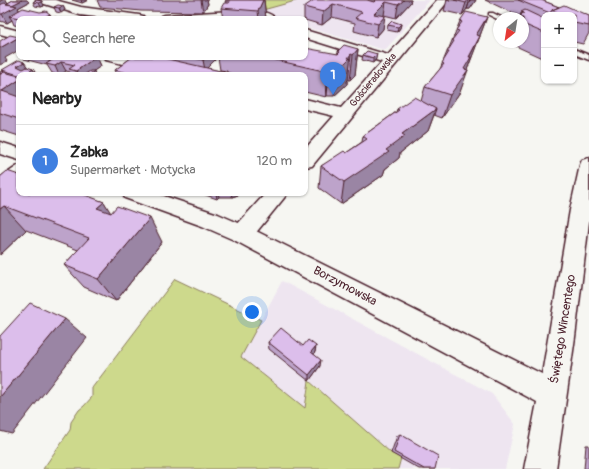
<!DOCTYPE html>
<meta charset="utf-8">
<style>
body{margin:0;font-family:Pangolin,sans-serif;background:#f6f6f6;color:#222}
.controls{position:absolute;right:12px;top:12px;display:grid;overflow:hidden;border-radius:8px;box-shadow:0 1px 3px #0004}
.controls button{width:36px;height:36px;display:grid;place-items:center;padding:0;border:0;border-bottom:1px solid #e0e0e0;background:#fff;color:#222;font:20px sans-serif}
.compass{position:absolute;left:493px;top:12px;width:36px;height:36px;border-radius:50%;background:#fff;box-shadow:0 1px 3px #0004;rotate:210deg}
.you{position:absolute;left:252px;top:312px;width:14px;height:14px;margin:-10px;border:3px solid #fff;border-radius:50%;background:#1a73e8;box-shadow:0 0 0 6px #1a73e833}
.badge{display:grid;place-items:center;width:26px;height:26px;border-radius:50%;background:#0f766e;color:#fff;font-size:13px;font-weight:700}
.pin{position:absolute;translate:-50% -33px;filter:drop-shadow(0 1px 2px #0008)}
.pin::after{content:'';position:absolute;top:21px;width:14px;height:12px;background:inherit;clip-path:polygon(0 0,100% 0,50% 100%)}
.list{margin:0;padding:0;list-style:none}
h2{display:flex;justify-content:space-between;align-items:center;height:52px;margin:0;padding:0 16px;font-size:17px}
h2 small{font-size:13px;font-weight:400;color:#767676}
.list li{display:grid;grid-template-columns:26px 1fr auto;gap:12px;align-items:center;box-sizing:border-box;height:72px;padding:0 16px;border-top:1px solid #e0e0e0}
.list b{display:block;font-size:15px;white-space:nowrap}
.list p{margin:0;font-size:13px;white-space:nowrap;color:#767676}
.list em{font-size:13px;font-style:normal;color:#767676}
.icon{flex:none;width:22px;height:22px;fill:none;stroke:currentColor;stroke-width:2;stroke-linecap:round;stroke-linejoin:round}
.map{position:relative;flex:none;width:589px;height:469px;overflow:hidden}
.search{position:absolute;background:#fff;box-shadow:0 1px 3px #0004;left:16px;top:16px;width:292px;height:44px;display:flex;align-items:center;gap:10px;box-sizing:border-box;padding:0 14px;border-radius:8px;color:#767676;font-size:15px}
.panel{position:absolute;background:#fff;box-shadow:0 1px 3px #0004;left:16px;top:72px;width:292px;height:124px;border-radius:8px}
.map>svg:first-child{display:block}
.built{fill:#eee5f0}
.green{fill:#cdd98c;stroke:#8c7c5c}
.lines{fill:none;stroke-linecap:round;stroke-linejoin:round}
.service-casing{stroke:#4a1f2b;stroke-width:3}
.minor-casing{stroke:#4a1f2b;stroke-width:3}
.tertiary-casing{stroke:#4a1f2b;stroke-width:3}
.service{fill:#f6f6f2;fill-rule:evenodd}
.minor{fill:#f6f6f2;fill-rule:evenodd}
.tertiary{fill:#f6f6f2;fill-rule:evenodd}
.wall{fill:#bda3ca;stroke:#4a1f2b}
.shaded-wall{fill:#9a85a4;stroke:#4a1f2b}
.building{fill:#dcbeeb;stroke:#4a1f2b}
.labels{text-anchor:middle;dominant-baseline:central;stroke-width:3;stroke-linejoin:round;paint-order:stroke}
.far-street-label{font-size:10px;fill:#4a1f2b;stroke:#f6f6f2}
.street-label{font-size:12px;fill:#4a1f2b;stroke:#f6f6f2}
</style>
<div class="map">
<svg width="589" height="469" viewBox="0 0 589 469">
<rect width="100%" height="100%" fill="#f6f6f2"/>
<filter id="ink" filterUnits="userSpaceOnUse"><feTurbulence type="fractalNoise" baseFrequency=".025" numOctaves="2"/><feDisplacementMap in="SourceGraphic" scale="8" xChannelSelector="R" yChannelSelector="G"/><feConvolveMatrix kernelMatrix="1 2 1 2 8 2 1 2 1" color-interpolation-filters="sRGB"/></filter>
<g filter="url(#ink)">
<path class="built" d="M232 0H430L385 50 305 27V19H282Z
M282 281 492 394 515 424 505 469H398L401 458 391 453 309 381 305 409 241 357Z"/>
<path class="green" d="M249 0H299L263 10Z
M175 279 261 320 241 357 305 408 309 381 391 453 401 458 398 469H43L70 430 71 422 79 410 84 406 92 397V388Z"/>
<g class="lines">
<defs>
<path id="service" d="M489 13H493L503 18H499V20L489 15Z
M574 49 589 55V60L574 54Z
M19 165V173L0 187V178Z"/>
<path id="minor" d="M36 0H55L81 7 139 15 143 16 145 19H112L80 15 38 2Z
M437 0H449L312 166 305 167V149L334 116 305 109V99L341 108 382 62 305 38V30L388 55Z
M248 10C257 10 271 12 276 19L255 18 159 19 161 16 165 15Z
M0 26 19 31V39L0 34Z
M104 57H129L190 72 192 75H167L106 60Z
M266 193H288L250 240 242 243 234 240 231 234 234 228Z"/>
<path id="tertiary" d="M0 142 19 148V160L0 154Z
M589 158V222L575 337 556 469H524L537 402 234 240 202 226 125 198 122 193H155L218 214 250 228 542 374 570 210 580 165 582 160Z"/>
</defs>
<use href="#service" class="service-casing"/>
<use href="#minor" class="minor-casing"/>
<use href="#tertiary" class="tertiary-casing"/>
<use href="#service" class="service"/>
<use href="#minor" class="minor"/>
<use href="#tertiary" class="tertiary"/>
</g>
<path class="wall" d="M0 0H6L8 3 13 0H27L29 2 18 8 19 10 50 14 52 19H19V26L14 25 12 20 7 23 0 21Z
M36 0 44 6 41 7 35 6 33 2Z
M72 0H88L82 3Z
M97 0H207L208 4 203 12 141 11 100 7Z
M226 0H264L266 19H223L221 8 226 3 225 1Z
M369 0H411L410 3 396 18 384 15 383 16V29L376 37 354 31 355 23 332 17 322 25 305 20V19H304V7Z
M447 0H476L470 9H467L462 15 444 11Z
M485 0H541L559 7 589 16V33L583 44 574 42V15H544V59L507 42H523V18H518L519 16Z
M63 6 65 10 61 13 56 12 54 7Z
M487 17 467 70 460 92 442 118 434 115 428 131 400 153 399 158 385 169 383 175 341 204 319 188 321 166 346 153 362 142 363 136 396 112 397 109 421 101 425 87 440 69 447 52 449 48 460 21Z
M401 24 400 28 397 32 387 30 388 25Z
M358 49 355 75 350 80H348L347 81V84L334 96H327L326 97 305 92V75H117L115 70 132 57H216V59L207 68 227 73V71L220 70 218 57H305L338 54V51Z
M363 55 376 59 373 63 362 60Z
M23 57H97L101 66 93 71 95 75H72L70 72 66 71 61 75H57L52 73 47 65 24 59Z
M24 62 28 68 33 69 36 74 19 75V136L0 130V72Z
M19 175 104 202 110 213 162 242 116 301 84 287 64 265 78 250 26 230 0 255V177Z
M200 193H244L232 197H219L217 199Z
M268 342 303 346H316L315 352 314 354 320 366 309 381 269 349Z
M400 434 435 469H419L391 453 397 436Z
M586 445H589V469H584Z"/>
<path class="shaded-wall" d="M2 0H6L8 3 0 6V1Z
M22 0H27L29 2 18 8 22 15 9 16 12 20 7 23 2 14 10 6Z
M81 0H88L82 3Z
M201 0H207L208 4 203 12Z
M263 0H264L266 19H259L258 11Z
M404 0H411L410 3 396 18 398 5Z
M468 0H470L467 9 462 15 466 3Z
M470 0H476L470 9H467Z
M42 1 44 6 41 7 39 3Z
M386 2 384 15 376 23 374 14Z
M333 4 332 17 322 25 323 12Z
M63 6 65 10 61 13 59 8Z
M50 14 52 19H41Z
M385 16 383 29 376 37 378 24Z
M487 17 479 38 476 35Z
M401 24 400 28 397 32 398 27Z
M480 36 465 75 468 70 460 92 442 118 450 95Z
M19 37V50L5 58 7 61 0 65V48Z
M358 49 355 75 350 80 353 55Z
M351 54 348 80 347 81V84L334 96 337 71Z
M377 54 376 59 373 63V58Z
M47 57H65L51 65Z
M96 57H97L101 66 88 75H78L76 71Z
M207 57H216V59L205 70 203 60Z
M24 62 30 71 33 69 36 75H22L17 66Z
M61 62 66 71 61 75H59L55 66Z
M329 70 327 96 326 97 328 72Z
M94 71 95 75H89Z
M19 80V110L2 91Z
M436 109 428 131 400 153 399 158 385 169 383 175 341 204 344 182 386 150 402 134Z
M216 193H218L219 197 217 199Z
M231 193H244L232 197Z
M104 202 119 226 97 208Z
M4 206 26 230 0 255V209Z
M150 218 162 242 116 301 98 279Z
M65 319 87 338 12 434 0 431V397Z
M316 346 315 352 310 358 311 352Z
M321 360 320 366 309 381V375Z"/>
<path class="building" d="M13 0H22L12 5 6 4Z
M36 0 42 1 39 3 33 2Z
M226 0H263L258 11 221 8 224 3H229L230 1H225Z
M314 0H367L374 2 376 0H404L398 5 386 2 374 14 385 16 378 24 355 18 362 12 333 4 323 12 304 7Z
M454 0H468L466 3Z
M518 0H541L559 7 552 10 550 13Z
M4 3 17 6 2 14H0V5Z
M58 5 63 6 59 8 54 7Z
M564 5 589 16V26L574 23V15H563L552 10Z
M23 8 40 12 46 11 50 14 41 19H24L9 16Z
M525 10 544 19V33L523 24V18H520L521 17 519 16 522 15 520 14 524 13 521 12Z
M466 12 487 17 476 35 480 36 469 57H471L464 69 468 70 450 95 425 87 444 64 442 63 449 52H447L454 41 452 40 459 31 456 30 462 22 460 21Z
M55 17 63 19H52Z
M82 17 92 19H78Z
M392 21 401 24 398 27 388 25Z
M10 35 19 37 0 48V41Z
M344 45 358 49 353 55 351 54 348 58H350L337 71 329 70 328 72 262 57H305V48L338 54 340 52 338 51Z
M367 51 377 54 373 58 363 55Z
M57 57H96L76 71 69 69 75 65 61 62 55 66 46 64Z
M132 57H159L238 75H135L115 70Z
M189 57H207L203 60Z
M19 60 24 62 17 66 23 69 27 67 33 69 24 75H19L2 70Z
M3 71 4 72 1 74H0V72Z
M90 71H94L89 75H84Z
M4 72 19 76V80L2 91 19 97V119L0 113V74Z
M414 97 436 109 402 134 405 136 386 150 389 152 344 182 321 166 344 151 346 153 367 139 363 136 399 110 397 109Z
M7 171 19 175V193H80L104 202 97 208 111 213 117 206 150 218 98 279 64 265 89 238 4 206 0 209V177Z
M30 303 65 319 0 397V336Z
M281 328 303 346 308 340 316 346 311 352 321 360 309 375 268 342Z
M400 434 438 456 435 469H424L394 452Z"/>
</g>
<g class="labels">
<g class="far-street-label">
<text transform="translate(373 80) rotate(-50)">Gościeradowska</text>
</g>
<g class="street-label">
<text transform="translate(345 286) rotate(28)">Borzymowska</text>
<text transform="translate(563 329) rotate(-81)">Świętego Wincentego</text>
</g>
</g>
</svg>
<div class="controls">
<button>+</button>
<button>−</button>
</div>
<svg class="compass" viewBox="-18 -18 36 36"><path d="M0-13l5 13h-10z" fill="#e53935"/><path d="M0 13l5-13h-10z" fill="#767676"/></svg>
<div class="you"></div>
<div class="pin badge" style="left:333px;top:95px;background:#3f7fe0">1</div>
<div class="search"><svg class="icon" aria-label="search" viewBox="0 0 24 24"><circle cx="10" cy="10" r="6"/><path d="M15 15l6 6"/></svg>Search here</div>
<section class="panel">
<h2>Nearby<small></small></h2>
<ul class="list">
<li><span class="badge" style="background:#3f7fe0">1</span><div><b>Żabka</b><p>Supermarket · Motycka</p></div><em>120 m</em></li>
</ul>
</section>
</div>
